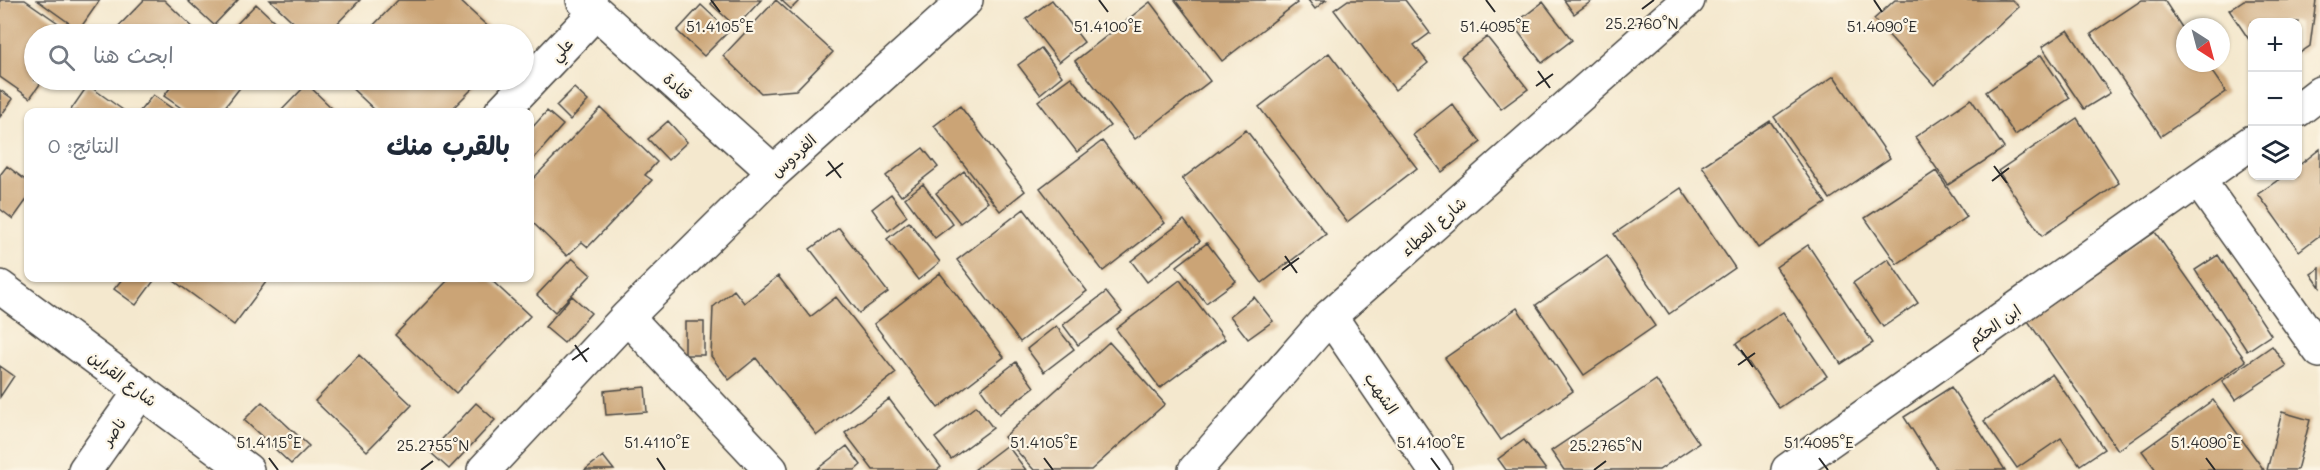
<!DOCTYPE html>
<html lang="ar">
<meta charset="utf-8">
<style>
body{margin:0;font-family:Mali,"Playpen Sans Arabic",sans-serif;background:#f6f6f7;color:#1f2937;direction:rtl}
.controls{position:absolute;right:18px;top:18px;display:grid;overflow:hidden;border-radius:12px;box-shadow:0 2px 4px #0004}
.controls button{width:54px;height:54px;display:grid;place-items:center;padding:0;border:0;border-bottom:2px solid #e0e1e3;background:#fff;color:#1f2937;font:30px sans-serif}
.compass{position:absolute;left:2176px;top:18px;width:54px;height:54px;border-radius:50%;background:#fff;box-shadow:0 2px 4px #0004;rotate:144deg}
.list{margin:0;padding:0;list-style:none}
h2{display:flex;justify-content:space-between;align-items:center;height:78px;margin:0;padding:0 24px;font-size:26px}
h2 small{font-size:20px;font-weight:400;color:#747a83}
.icon{flex:none;width:33px;height:33px;fill:none;stroke:currentColor;stroke-width:2;stroke-linecap:round;stroke-linejoin:round}
.map{position:relative;flex:none;width:2320px;height:470px;overflow:hidden;direction:ltr}
.search{position:absolute;background:#fff;box-shadow:0 2px 4px #0004;left:24px;top:24px;width:510px;height:66px;display:flex;align-items:center;gap:15px;box-sizing:border-box;padding:0 21px;border-radius:33px;color:#747a83;font-size:22px}
.panel{position:absolute;background:#fff;box-shadow:0 2px 4px #0004;left:24px;top:108px;width:510px;height:174px;border-radius:12px;direction:rtl}
.map>svg:first-child{display:block}
.building{fill:#cba476}
.lines{fill:none;stroke-linecap:round;stroke-linejoin:round}
.minor-casing{stroke:#494743;stroke-width:36}
.minor{stroke:#fff;stroke-width:33}
.ticks{fill:none;stroke:#2b2b2b;stroke-width:2}
.labels{text-anchor:middle;dominant-baseline:central;stroke-width:4.5;stroke-linejoin:round;paint-order:stroke}
.street-label{font-size:16px;fill:#2b2b2b;stroke:#fcf5e5}
.ticks-label{font-size:15px;text-anchor:middle;fill:#2b2b2b;stroke:#fcf5e5;stroke-width:4.5;stroke-linejoin:round;paint-order:stroke}
</style>
<div class="map">
<svg width="2320" height="470" viewBox="0 0 2320 470">
<rect width="100%" height="100%" fill="#fcf5e5"/>
<filter id="ink" filterUnits="userSpaceOnUse"><feTurbulence type="fractalNoise" baseFrequency=".0167" numOctaves="2"/><feDisplacementMap in="SourceGraphic" scale="12" xChannelSelector="R" yChannelSelector="G"/><feConvolveMatrix kernelMatrix="1 2 1 2 8 2 1 2 1" color-interpolation-filters="sRGB"/></filter>
<filter id="wash" filterUnits="userSpaceOnUse"><feTurbulence type="fractalNoise" baseFrequency=".008" numOctaves="4" result="noise"/><feDisplacementMap in="SourceGraphic" scale="24" xChannelSelector="R" yChannelSelector="G"/><feGaussianBlur stdDeviation="1.35" result="paint"/><feColorMatrix in="noise" values="0 0 0 0 0 0 0 0 0 0 0 0 0 0 0 0 0 1.4 0 .05"/><feComposite in="paint" operator="in"/></filter>
<g filter="url(#wash)">
<rect width="100%" height="100%" fill="#f4e8ce"/>
<g id="blocks">
<path class="building" d="M0 0H25L74 34H34V80H43L30 98 0 77Z
M37 0H100L79 30Z
M144 0H164L200 34H111Z
M187 0H238L214 25Z
M270 0H360L327 34H306Z
M398 0H459L496 34H365Z
M714 0H761L736 27 711 4Z
M776 0 833 52 796 90 761 93 723 56Z
M781 0H800L791 9Z
M1052 0 1084 42 1059 62 1026 19Z
M1175 0H1295L1297 3 1222 61Z
M1308 0H1326L1315 9Z
M1348 0H1405L1430 33 1414 45 1428 63 1395 90 1334 10Z
M1564 0H1593L1574 14Z
M1895 0H2012L2019 7 1934 85 1874 19Z
M2142 0H2164L2185 32V63H2206L2226 92 2161 136 2091 34Z
M2244 0H2316L2310 46 2298 54V22H2252V44L2229 10Z
M1150 2 1210 81 1135 139 1075 61Z
M1543 2 1572 40 1542 63 1513 25Z
M256 4 288 34H236L231 30Z
M701 5 729 31 704 56 677 31Z
M215 29 223 34H210Z
M2068 30 2110 93 2084 109 2042 47Z
M1487 37 1528 89 1501 109 1461 57Z
M1041 48 1062 76 1040 94 1018 65Z
M1329 53 1417 168 1347 222 1259 107Z
M2041 55 2070 98 2015 135 1986 92Z
M1834 76 1890 158 1830 199 1774 117Z
M1071 77 1110 126 1077 152 1038 101Z
M176 80H246L221 112H187L164 96Z
M343 80H481L449 112H377Z
M307 84 336 112H280Z
M88 85 123 110 121 112 70 111Z
M574 88 588 101 570 120 556 106Z
M0 90 13 99 0 117Z
M153 95 177 112H139Z
M1971 99 2004 148 1948 185 1915 137Z
M1452 104 1481 142 1442 172 1413 135Z
M960 106 1025 191 1000 211 934 126Z
M601 108 657 162 645 175 652 180 588 247 582 242 567 256 530 220V182Z
M547 111 563 125 530 163V130Z
M2077 118 2119 183 2042 236 1998 171Z
M668 121 687 142 668 160 648 139Z
M1770 121 1826 203 1758 248 1702 166Z
M1246 130 1326 234 1262 283 1182 179Z
M1102 141 1165 223 1103 271 1040 188Z
M923 148 938 167 901 196 886 176Z
M2320 149V235L2299 251 2258 194 2284 176H2298V166Z
M7 166 28 182V198L13 219 0 209V175Z
M964 171 988 202 960 223 936 193Z
M1936 171 1967 217 1897 264 1865 218Z
M923 184 953 224 935 238 905 198Z
M1681 188 1735 268 1669 314 1614 234Z
M891 194 907 216 888 231 872 209Z
M1024 209 1087 291 1020 342 957 260Z
M1184 220 1200 241 1147 282 1131 261Z
M909 222 940 262 918 280 887 239Z
M839 228 888 292 859 313 810 249Z
M2155 232 2246 361 2118 450 2028 321Z
M1207 243 1236 281 1206 303 1177 266Z
M1808 245 1873 343 1841 364 1776 267Z
M2218 255 2271 335 2247 351 2195 270Z
M1607 256 1655 326 1584 375 1536 305Z
M572 258 591 275 555 312 537 295Z
M1888 259 1918 303 1883 327 1853 283Z
M2320 268V287L2311 274Z
M940 273 1004 357 938 408 874 324Z
M778 276 810 317 836 297 896 373 817 435 756 358 729 380 711 356 713 307 734 290 744 303Z
M123 278H156L136 305 114 289Z
M170 278H269L234 325Z
M450 278H489L530 316 456 393 395 335Z
M1180 280 1225 339 1160 388 1116 329Z
M1106 292 1122 312 1078 345 1063 325Z
M572 296 591 313 564 343 545 327Z
M1254 297 1273 321 1248 339 1230 316Z
M1517 308 1573 391 1501 440 1445 358Z
M1783 312 1827 376 1779 408 1736 344Z
M685 322H704V355H685Z
M1056 326 1074 349 1044 372 1027 349Z
M1109 342 1165 404 1091 470H1034L1004 437Z
M2272 346 2286 366 2235 400 2222 381Z
M359 355 412 405 367 451 315 401Z
M1016 362 1034 387 999 414 981 389Z
M0 366 14 376 0 397Z
M2052 374 2104 449 2080 465 2061 438 2017 468 1984 421Z
M1656 380 1699 443 1659 470H1564L1551 451Z
M645 387 647 412 606 415 604 391Z
M1951 387 2005 470H1938L1904 417Z
M889 399 941 467 937 470H873L845 433Z
M2213 400 2264 470H2156L2142 451Z
M262 402 309 446 291 464 244 420Z
M476 403 495 420 449 469 430 452Z
M976 406 993 428 951 459 935 438Z
M2282 412 2310 420 2297 470H2267Z
M1524 440 1546 470H1506L1498 459Z
M1007 445 1026 470H974Z
M847 446 861 465 855 470H816Z
M603 456 614 470H585Z"/>
</g>
</g>
<g filter="url(#ink)">
<use href="#blocks" fill-opacity="0" stroke="#494743" stroke-width="1.5"/>
<g class="lines">
<defs>
<path id="minor" d="M583 0 774 172
M2298 110 2320 93
M501 112 596 12
M2199 181 2320 351
M0 287 247 470
M1330 316 1435 470
M627 317 771 470
M85 470 141 391
M484 470 627 317 774 172 966 0
M1195 470 1330 316 1688 0
M1788 470 2252 142"/>
</defs>
<use href="#minor" class="minor-casing"/>
<use href="#minor" class="minor"/>
</g>
</g>
<path class="ticks" d="M711 0 720 12M1099 0 1108 12M1486 0 1495 12M1874 0 1882 12M1642 9 1654 0M1538 71 1550 88M1536 86 1553 74M828 161 841 178M1994 166 2007 183M826 176 843 163M1992 181 2009 168M1285 256 1297 273M1282 270 1299 258M575 345 587 362M1741 350 1753 367M572 360 589 348M1738 365 1755 353M269 458 278 470M657 458 665 470M1044 458 1053 470M1431 458 1440 470M1819 458 1828 470M2206 458 2215 470M421 470 433 461M1594 470 1606 461"/>
<g class="labels">
<g class="street-label">
<text transform="translate(561 49) rotate(-47)">علي</text>
<text transform="translate(678 86) rotate(42)">قتادة</text>
<text transform="translate(793 155) rotate(-42)">الفردوس</text>
<text transform="translate(1433 226) rotate(-41)">شارع العطاء</text>
<text transform="translate(1994 325) rotate(-35)">ابن الحكم</text>
<text transform="translate(123 378) rotate(37)">شارع القراين</text>
<text transform="translate(1382 393) rotate(56)">الشهب</text>
<text transform="translate(113 431) rotate(-54)">ناصر</text>
</g>
</g>
<g class="ticks-label">
<text x="1642" y="29">25.2760°N</text>
<text x="720" y="32">51.4105°E</text>
<text x="1108" y="32">51.4100°E</text>
<text x="1495" y="32">51.4095°E</text>
<text x="1882" y="32">51.4090°E</text>
<text x="269" y="448">51.4115°E</text>
<text x="657" y="448">51.4110°E</text>
<text x="1044" y="448">51.4105°E</text>
<text x="1431" y="448">51.4100°E</text>
<text x="1819" y="448">51.4095°E</text>
<text x="2206" y="448">51.4090°E</text>
<text x="433" y="451">25.2755°N</text>
<text x="1606" y="451">25.2765°N</text>
</g>
</svg>
<div class="controls">
<button>+</button>
<button>−</button>
<button><svg class="icon" aria-label="layers" viewBox="0 0 24 24"><path d="M12 4l9 5-9 5-9-5zM3 14l9 5 9-5"/></svg></button>
</div>
<svg class="compass" viewBox="-18 -18 36 36"><path d="M0-13l5 13h-10z" fill="#e53935"/><path d="M0 13l5-13h-10z" fill="#747a83"/></svg>
<div class="search"><svg class="icon" aria-label="search" viewBox="0 0 24 24"><circle cx="10" cy="10" r="6"/><path d="M15 15l6 6"/></svg>ابحث هنا</div>
<section class="panel">
<h2>بالقرب منك<small>النتائج: 0</small></h2>
<ul class="list">
</ul>
</section>
</div>
